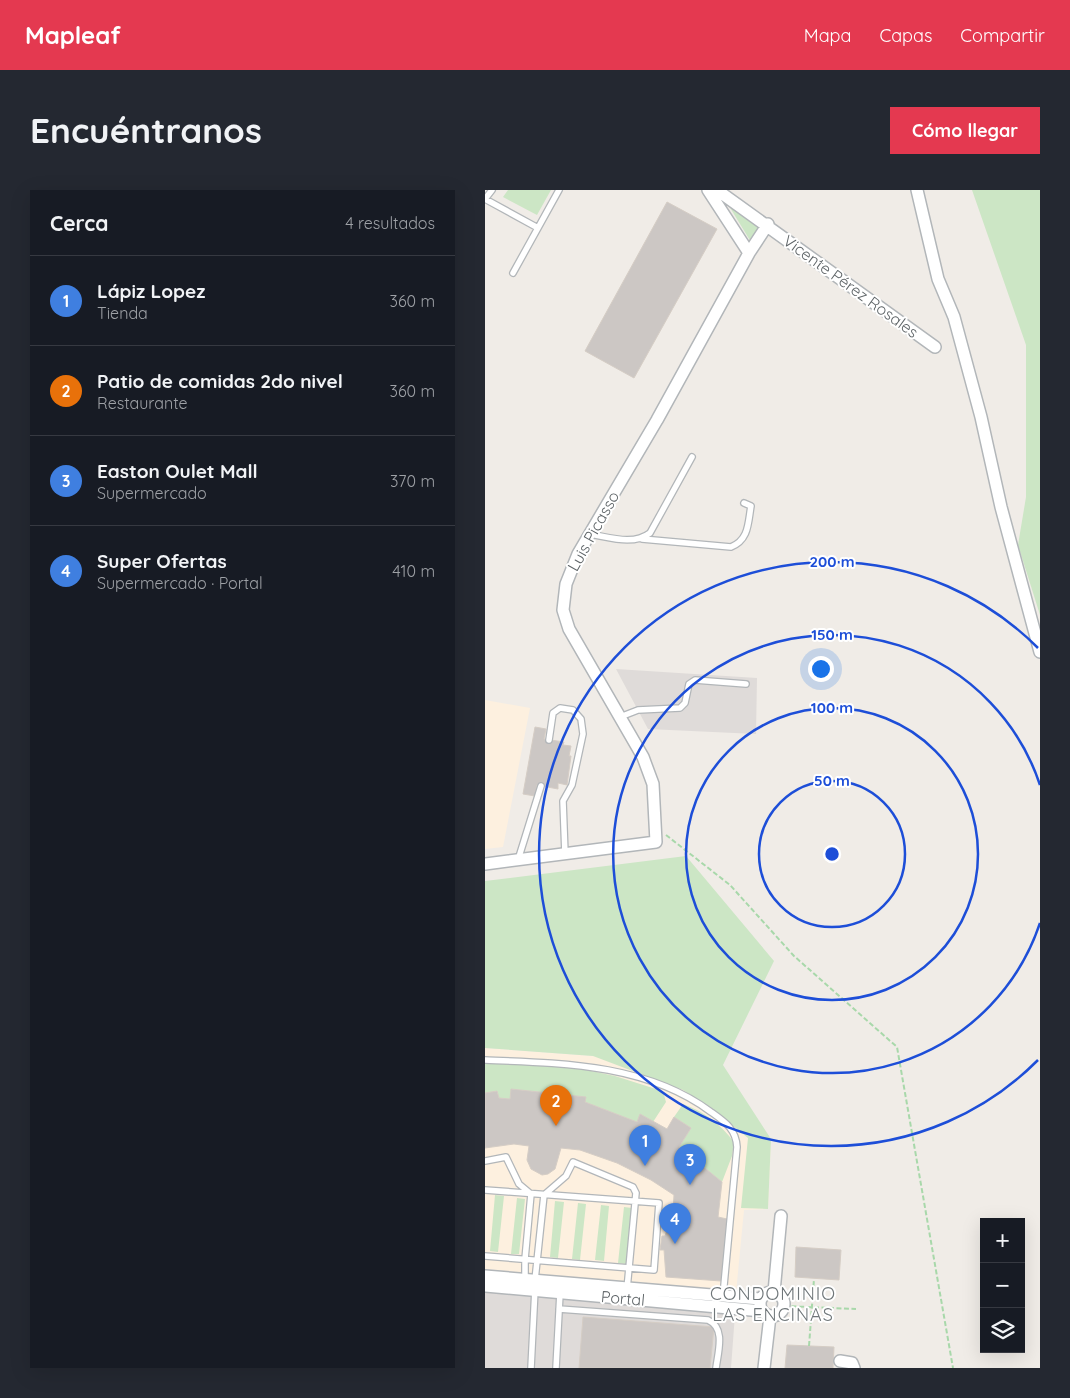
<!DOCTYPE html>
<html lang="es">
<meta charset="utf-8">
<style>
body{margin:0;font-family:Quicksand,sans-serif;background:#242831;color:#f1f3f6}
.controls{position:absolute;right:15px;bottom:15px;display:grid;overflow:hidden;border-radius:0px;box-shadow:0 5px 20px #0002}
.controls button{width:45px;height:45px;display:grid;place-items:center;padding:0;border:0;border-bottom:1px solid #363941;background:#171b24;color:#f1f3f6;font:25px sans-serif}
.you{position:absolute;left:335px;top:478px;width:18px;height:18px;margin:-12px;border:4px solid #fff;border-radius:50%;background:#1a73e8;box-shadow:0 0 0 8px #1a73e833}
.badge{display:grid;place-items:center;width:32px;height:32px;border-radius:50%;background:#e43950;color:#fff;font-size:16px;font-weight:700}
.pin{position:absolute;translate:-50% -41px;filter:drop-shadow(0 1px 2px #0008)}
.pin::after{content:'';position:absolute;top:26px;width:18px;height:15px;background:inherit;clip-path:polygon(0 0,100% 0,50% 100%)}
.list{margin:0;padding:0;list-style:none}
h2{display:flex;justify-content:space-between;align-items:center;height:65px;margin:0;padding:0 20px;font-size:21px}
h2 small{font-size:16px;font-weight:400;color:#9ea1a6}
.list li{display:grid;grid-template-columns:32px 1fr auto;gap:15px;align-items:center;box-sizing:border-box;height:90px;padding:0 20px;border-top:1px solid #363941}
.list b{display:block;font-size:19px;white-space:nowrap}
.list p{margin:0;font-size:16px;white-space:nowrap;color:#9ea1a6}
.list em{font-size:16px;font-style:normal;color:#9ea1a6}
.icon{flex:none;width:28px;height:28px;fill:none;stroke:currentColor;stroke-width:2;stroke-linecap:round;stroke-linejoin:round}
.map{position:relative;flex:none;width:555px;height:1178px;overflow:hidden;border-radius:0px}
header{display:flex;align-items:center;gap:30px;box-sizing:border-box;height:70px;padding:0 25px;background:#e43950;color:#fff}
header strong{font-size:24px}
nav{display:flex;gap:28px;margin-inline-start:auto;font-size:18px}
.intro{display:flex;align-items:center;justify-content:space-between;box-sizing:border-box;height:120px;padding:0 30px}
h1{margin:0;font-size:35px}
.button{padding:12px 22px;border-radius:0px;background:#e43950;color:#fff;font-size:18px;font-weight:700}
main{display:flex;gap:30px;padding:0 30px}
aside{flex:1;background:#171b24;border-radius:0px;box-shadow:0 5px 20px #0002}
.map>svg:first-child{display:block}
.commercial{fill:#fdf0df}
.industrial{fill:#dfdbd9}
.green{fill:#cce6c5}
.building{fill:#ccc7c4;stroke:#d5cdc5}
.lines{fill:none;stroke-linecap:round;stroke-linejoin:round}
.lane-casing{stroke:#b2b6b9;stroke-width:8}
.street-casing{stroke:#b2b6b9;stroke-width:14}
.path{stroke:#a8d8aa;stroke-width:2;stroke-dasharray:5 2.5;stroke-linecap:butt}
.lane{stroke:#fff;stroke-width:5.5}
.street{stroke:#fff;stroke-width:11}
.ring{fill:none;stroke:#1d4ed8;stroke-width:2.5}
.labels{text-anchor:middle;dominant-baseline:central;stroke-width:4;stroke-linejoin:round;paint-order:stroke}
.street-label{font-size:16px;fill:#5e6467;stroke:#fff}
.neighbourhood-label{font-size:18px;letter-spacing:1px;fill:#6f7679;stroke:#fff}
.centre{fill:#1d4ed8;stroke:#fff;stroke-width:2.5}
.ring-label{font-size:15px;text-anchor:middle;font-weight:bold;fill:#1d4ed8;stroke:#fff;stroke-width:4;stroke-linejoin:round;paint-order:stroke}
</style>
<header>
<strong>Mapleaf</strong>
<nav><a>Mapa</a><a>Capas</a><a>Compartir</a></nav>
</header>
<div class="intro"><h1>Encuéntranos</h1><a class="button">Cómo llegar</a></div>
<main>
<aside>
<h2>Cerca<small>4 resultados</small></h2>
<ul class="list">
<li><span class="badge" style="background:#3f7fe0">1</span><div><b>Lápiz Lopez</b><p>Tienda</p></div><em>360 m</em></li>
<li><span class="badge" style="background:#e8710a">2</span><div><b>Patio de comidas 2do nivel</b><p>Restaurante</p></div><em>360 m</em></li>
<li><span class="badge" style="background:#3f7fe0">3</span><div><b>Easton Oulet Mall</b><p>Supermercado</p></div><em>370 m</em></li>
<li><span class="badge" style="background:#3f7fe0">4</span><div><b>Super Ofertas</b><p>Supermercado · Portal</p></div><em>410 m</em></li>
</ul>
</aside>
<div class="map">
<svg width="555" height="1178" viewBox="0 0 555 1178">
<rect width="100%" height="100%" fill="#f0ece7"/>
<path class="commercial" d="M0 510 45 518 18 657 0 659Z
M0 858 189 872 286 949 283 1019 259 1020 251 1103 0 1079Z"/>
<path class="industrial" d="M131 479 272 488 271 544 163 539Z
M0 1099 75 1103 250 1124 246 1178H0Z"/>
<path class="green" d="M23 0H66L52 25 18 7Z
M487 0H555V425L533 355 541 307V155Z
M241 11 277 36 266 52Z
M201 666 289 771 238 875 286 949 283 1019 256 1018 263 948 226 918 198 900 108 866 0 858V691Z
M0 873 87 877 130 886 174 900 179 905 181 912 168 932 155 924 152 932 100 912V907L27 899 25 909 14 908 12 901 0 903Z
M198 914C220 922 235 934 249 952L247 966 237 992 194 957 206 938 189 927Z
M10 1005 19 1006 13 1062 5 1061Z
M32 1008 40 1009 34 1064H26Z
M70 1011 79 1012 73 1068 65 1067Z
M93 1013 101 1014 95 1070 87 1069Z
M116 1015 124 1016 119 1071 110 1070Z
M139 1017 147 1018 141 1074 133 1073Z"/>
<path class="building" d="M182 12 232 39 149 188 100 161Z
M50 537 61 539 59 549 79 552 78 555 86 556 84 566H86L82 595 73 593V599L52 595 50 606 38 604Z
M26 899 101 907 100 912 152 932 155 924 182 939 189 927 206 938 194 957 237 992 233 1027 242 1029 236 1091 181 1087 179 1060H175L177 1046H180L188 1021 189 1005 166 990 132 973 95 960 76 958 70 979 63 984 57 985 46 979 42 970 44 956 29 954 0 958V903L12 901 14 908 25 909Z
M311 1057 356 1060 354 1090 310 1087Z
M98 1127 229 1137 225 1178H94Z
M302 1155 349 1157 348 1178H300Z"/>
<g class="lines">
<defs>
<path id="lane" d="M0 9 53 38
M0 9 7 0
M28 83 74 0
M104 344C124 347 148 356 165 343L207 267
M157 349 246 357C264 350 263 333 266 316L259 313
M135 527 153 520 195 518 200 513 204 494 210 490 261 494
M64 550 68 523 75 518 88 520 96 529 98 544 87 595 78 611 80 664
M33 670 56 596
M0 870C77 873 162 874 226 922 240 932 251 939 252 957L238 1106
M0 971 21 967 34 994 46 1004 40 1069V1091
M0 1000 174 1013 169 1080 0 1066
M50 1090 59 1005 81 986 88 972 148 997 151 1003 142 1099
M74 1119 223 1130C241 1138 233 1162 231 1178
M46 1178 50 1099
M71 1178 75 1103"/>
<path id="street" d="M223 0 264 63
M232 0 450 157
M432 0 453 89 469 127 496 227 516 317 555 462
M0 674 171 652 168 594 158 567 84 439 78 420 81 394 93 364 172 230 264 63 283 34
M0 1086 275 1109
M0 1096 277 1121
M275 1114a12 12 0 1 1 24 0a12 12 0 1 1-24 0Z
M289 1102 296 1026
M355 1171 367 1173 369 1178
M279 1178 285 1126"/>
</defs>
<use href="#lane" class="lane-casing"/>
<use href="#street" class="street-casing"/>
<path class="path" d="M181 645 245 695 309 766 412 857 468 1178
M299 1116 371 1119
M324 1156 329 1089"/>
<use href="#lane" class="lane"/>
<use href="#street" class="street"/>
</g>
<g class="ring">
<circle cx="347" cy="664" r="73"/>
<circle cx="347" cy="664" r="146"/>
<path d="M555 733A219 219 0 1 1 555 595"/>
<path d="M553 870A292 292 0 1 1 553 458"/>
</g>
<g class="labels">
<g class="street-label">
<text transform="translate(366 96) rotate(36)">Vicente Pérez Rosales</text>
<text transform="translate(108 341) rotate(-61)">Luis Picasso</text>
<text transform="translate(138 1108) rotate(5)">Portal</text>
</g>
<g class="neighbourhood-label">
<text x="288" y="1103">CONDOMINIO<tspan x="288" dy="21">LAS ENCINAS</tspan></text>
</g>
</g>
<circle cx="347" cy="664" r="8" class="centre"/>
<g class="ring-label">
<text x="347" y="377">200 m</text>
<text x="347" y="450">150 m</text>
<text x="347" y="523">100 m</text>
<text x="347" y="596">50 m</text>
</g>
</svg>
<div class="controls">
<button>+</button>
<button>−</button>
<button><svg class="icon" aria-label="layers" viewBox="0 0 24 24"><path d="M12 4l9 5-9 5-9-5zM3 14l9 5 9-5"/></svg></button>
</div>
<div class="you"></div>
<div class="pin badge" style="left:160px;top:976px;background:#3f7fe0">1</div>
<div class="pin badge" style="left:71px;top:936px;background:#e8710a">2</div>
<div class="pin badge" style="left:205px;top:995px;background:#3f7fe0">3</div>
<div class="pin badge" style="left:190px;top:1054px;background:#3f7fe0">4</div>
</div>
</main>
